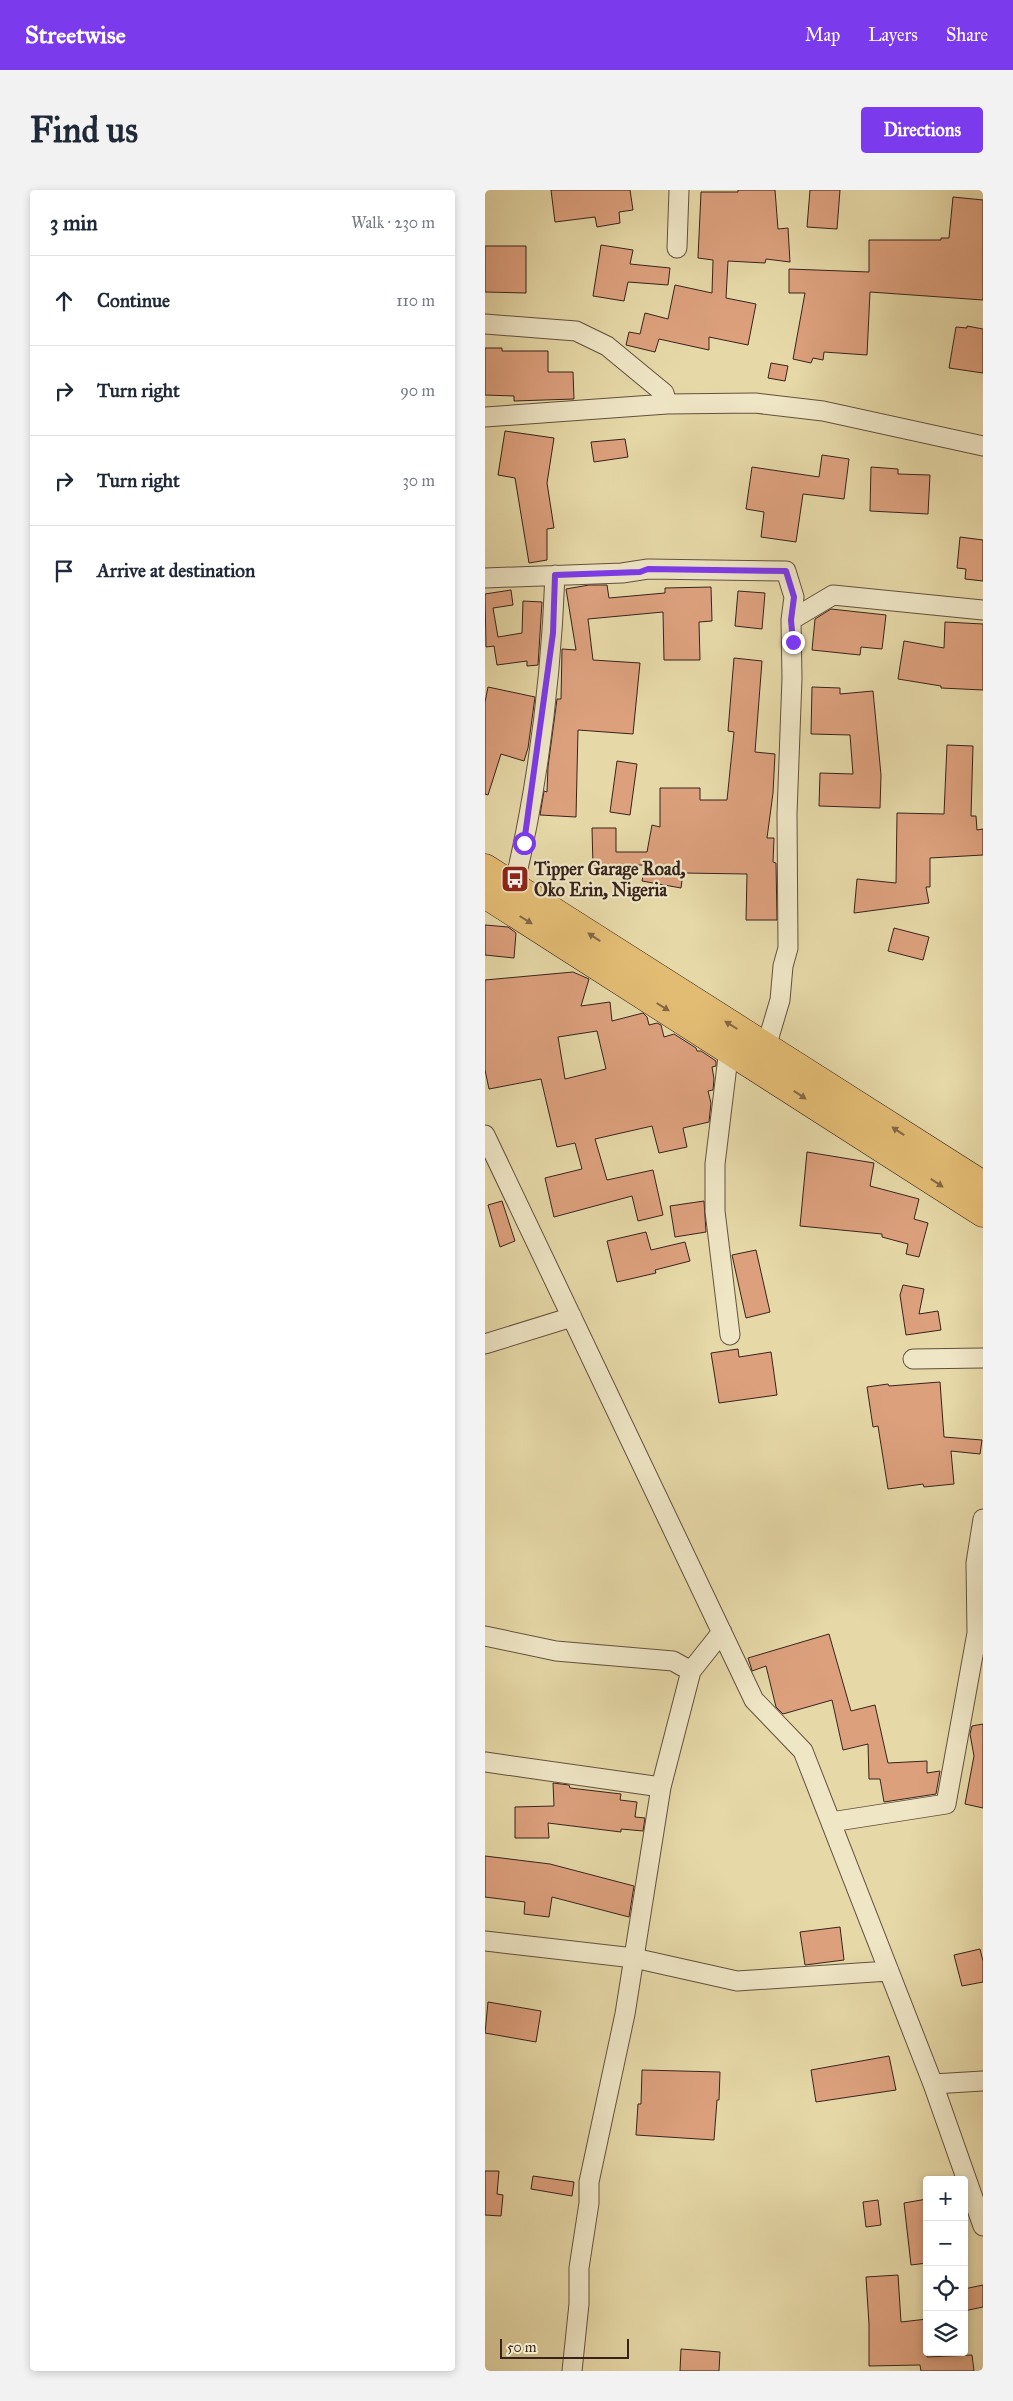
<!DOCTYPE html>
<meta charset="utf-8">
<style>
body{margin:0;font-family:"IM FELL Great Primer",serif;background:#f2f2f3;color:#1f2937}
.controls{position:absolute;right:15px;bottom:15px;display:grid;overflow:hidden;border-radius:5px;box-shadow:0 2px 8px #0003}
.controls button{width:45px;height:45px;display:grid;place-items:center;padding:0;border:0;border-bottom:1px solid #e0e1e3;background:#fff;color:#1f2937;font:25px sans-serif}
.scale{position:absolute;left:15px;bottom:12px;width:129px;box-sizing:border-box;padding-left:5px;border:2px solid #37231c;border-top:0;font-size:14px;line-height:18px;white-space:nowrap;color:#37231c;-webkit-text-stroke:4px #efe6c6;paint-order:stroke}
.stop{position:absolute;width:15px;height:15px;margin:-11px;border:4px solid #7c3aed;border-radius:50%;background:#fff}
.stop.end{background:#7c3aed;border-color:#fff;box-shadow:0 1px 5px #0008}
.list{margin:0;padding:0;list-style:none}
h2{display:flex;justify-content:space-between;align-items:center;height:65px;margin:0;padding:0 20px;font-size:21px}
h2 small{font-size:16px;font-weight:400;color:#747a83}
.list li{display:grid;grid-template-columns:32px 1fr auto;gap:15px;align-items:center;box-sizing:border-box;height:90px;padding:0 20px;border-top:1px solid #e0e1e3}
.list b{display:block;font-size:19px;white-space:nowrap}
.list em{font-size:16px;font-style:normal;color:#747a83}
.icon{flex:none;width:28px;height:28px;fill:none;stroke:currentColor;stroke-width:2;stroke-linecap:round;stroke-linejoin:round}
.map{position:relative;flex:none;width:498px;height:2181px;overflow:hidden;border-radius:5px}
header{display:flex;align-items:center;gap:30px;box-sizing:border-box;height:70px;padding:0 25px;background:#7c3aed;color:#fff}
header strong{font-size:24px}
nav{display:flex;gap:28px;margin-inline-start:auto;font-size:18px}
.intro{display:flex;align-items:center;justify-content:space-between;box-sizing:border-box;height:120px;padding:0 30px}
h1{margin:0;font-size:35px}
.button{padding:12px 22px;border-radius:5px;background:#7c3aed;color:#fff;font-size:18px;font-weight:700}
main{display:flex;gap:30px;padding:0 30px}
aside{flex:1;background:#fff;border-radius:5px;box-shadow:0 2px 8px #0003}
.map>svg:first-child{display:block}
.building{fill:#dca07d;stroke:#37231c;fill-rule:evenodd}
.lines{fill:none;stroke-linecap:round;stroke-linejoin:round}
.minor-casing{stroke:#63503f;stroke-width:21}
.primary-casing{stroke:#37231c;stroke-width:29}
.minor{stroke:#efe6c6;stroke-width:19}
.primary{stroke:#e3bc74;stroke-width:28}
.oneway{fill:#846844}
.route{stroke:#7c3aed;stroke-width:6}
.labels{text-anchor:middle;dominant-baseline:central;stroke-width:4.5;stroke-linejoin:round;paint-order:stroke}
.poi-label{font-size:18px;font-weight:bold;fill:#37231c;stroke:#efe6c6;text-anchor:start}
</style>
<header>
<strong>Streetwise</strong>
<nav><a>Map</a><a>Layers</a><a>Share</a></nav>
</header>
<div class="intro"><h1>Find us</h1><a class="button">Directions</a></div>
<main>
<aside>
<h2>3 min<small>Walk · 230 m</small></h2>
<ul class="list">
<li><svg class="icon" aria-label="ahead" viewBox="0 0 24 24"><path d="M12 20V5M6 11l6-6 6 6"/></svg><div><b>Continue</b></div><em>110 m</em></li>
<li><svg class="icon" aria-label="right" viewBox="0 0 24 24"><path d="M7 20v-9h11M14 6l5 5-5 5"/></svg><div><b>Turn right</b></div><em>90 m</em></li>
<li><svg class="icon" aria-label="right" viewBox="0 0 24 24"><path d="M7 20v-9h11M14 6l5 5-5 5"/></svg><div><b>Turn right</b></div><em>30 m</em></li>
<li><svg class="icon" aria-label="arrive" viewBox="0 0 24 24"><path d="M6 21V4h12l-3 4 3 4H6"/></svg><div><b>Arrive at destination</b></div></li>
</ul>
</aside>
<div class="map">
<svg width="498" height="2181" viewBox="0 0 498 2181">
<rect width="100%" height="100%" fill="#e6d8a7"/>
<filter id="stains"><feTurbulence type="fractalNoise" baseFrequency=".004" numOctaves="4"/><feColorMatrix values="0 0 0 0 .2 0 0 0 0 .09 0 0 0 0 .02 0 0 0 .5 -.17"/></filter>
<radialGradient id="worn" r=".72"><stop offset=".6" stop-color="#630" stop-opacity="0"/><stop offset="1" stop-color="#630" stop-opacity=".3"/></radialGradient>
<path class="building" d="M66 0H145L148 20 134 22 135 33 112 37 110 27 70 32Z
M253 0H290L293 39 303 38 305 72 281 69 280 73 243 71 241 108 271 114 263 155 224 147V160L174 149 170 162 141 155 144 142 155 144 160 123 183 129 190 95 227 103 228 70 213 68 216 2H253Z
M325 0H355L352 39 322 37Z
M468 7 498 10V110L385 102 382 165 339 162 338 170 328 168 326 173 308 169 320 103H304V79L384 82V50H456V48H464Z
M116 55 148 60 145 74 185 78 183 95 143 92 139 111 108 106Z
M0 56H41V103L0 102Z
M482 136 498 139V183L464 178 471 137 482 138Z
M0 158H17V161H63V182H88L89 209 29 211V206L0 205Z
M286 173 303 176 300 191 283 188Z
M20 241 69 248 62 293 69 338 62 339V370L44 373 30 288 13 285Z
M140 249 143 267 109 272 106 252Z
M337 265 364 269 359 309 318 304 311 352 276 347 279 322 261 319 267 277 334 287Z
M386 277 413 279V284L445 285 443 324 385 321Z
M475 347 498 350V391L480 389 481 379 472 378Z
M104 395H122L124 408 180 403V398L226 397 227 431 214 432 215 470H179L178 422 103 429 108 470 155 473 148 544 93 540 91 627 55 625 59 601 62 602 63 577 72 509H76L77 459 91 460 81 399Z
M26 400 28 415 8 418 13 447 37 443 38 411 57 412 53 475 42 476V471L12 475 9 456 1 457 0 404Z
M253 401 280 403 277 439 250 436Z
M346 419 401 425 397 459 376 457 375 465 327 460 330 429Z
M460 432 498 434V500L456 498V496L413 489 419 451 459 458Z
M249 468 277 471 270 562 290 564 288 603 282 648H289L288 672 291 673 292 730H261L262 684 198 683 196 698 157 691 160 675 108 676 107 638H131V662H162L167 635 175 637V598H215V610H242L249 542 243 541Z
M3 497 50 507 43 558 39 571 16 564 3 605 0 604V512Z
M327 497 355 498V504L388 501 396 585 395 618 334 616 335 583 368 584 365 545 326 544Z
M462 555 488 556 486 626H491L492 640 498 639V665L445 668V697H441L444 713 369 723 372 689 411 693 412 623 459 624Z
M132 571 152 574 145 625 125 622Z
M0 735 23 737 31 743 29 768 0 765Z
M409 738 444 747 438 770 403 761Z
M88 782 104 789 96 816 125 812 127 831 158 823 162 827 164 835 172 833 176 835 179 847 189 844 211 858 212 861H216L231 871V876L227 877 229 889 228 900 223 901 226 913 224 932 198 938 202 957 174 963 167 936 110 949 122 990 168 980 178 1025 153 1031 147 1006 69 1027 60 988 97 979 90 953 72 957 56 889 4 899 0 880V790ZM112 841 121 879 80 889 73 847Z
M322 962 389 973 385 996 434 1009 429 1029 443 1033 434 1067 421 1064 423 1054 397 1047V1044L315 1036Z
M17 1011 30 1051 15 1057 3 1015Z
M219 1011 221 1042 190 1047 185 1016Z
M161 1042 166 1060 200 1052 205 1071 170 1080 171 1083 132 1092 122 1051Z
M271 1060 285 1122 261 1128 247 1065Z
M418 1095 439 1099 434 1124 453 1121 456 1140 421 1145 415 1105Z
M253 1159 254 1167 286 1162 292 1205 234 1213 226 1163Z
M455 1192 459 1247 497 1250 495 1264 466 1261 469 1294 439 1297 438 1294 403 1299 393 1236 388 1237 382 1197 403 1194 404 1196Z
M344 1444 366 1521 390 1515 403 1573 442 1571V1583L455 1581 451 1604 399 1612 395 1589H384L383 1554 358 1560 347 1510 298 1524 291 1517 281 1476 267 1481 266 1477 263 1468Z
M498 1534V1618L480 1614 489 1566 485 1544 487 1536Z
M68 1593 84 1595 85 1598 136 1604 135 1610 152 1612 150 1627 160 1628 158 1641 136 1639V1642L63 1633 64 1648H30V1617L69 1616Z
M0 1666 65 1674 149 1696 144 1727 67 1707 64 1727 39 1724 40 1712 0 1707Z
M355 1737 359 1770 320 1775 315 1742Z
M495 1759 498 1771V1792L477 1796 469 1765Z
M3 1812 56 1821 51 1852 0 1843Z
M404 1866 411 1900 331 1912 326 1880Z
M157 1880 235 1882 234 1910H232L229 1950 151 1945 153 1914H156Z
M0 1981H14L12 2004 18 2005 16 2026 0 2025Z
M48 1986 89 1992 87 2006 46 1999Z
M442 2009V2073L426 2075 419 2013Z
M393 2010 396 2035 381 2037 378 2012Z
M413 2085 416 2132 442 2129V2167L487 2165 489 2181H436L435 2175 384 2176V2134L381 2087Z
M498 2095V2117L479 2121V2099Z
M196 2159 235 2162 234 2181H195Z"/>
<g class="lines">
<defs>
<path id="minor" d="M192 58 194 0
M0 134 91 141 122 156 179 203 182 214
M0 227 182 214 270 213 338 221 498 256
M0 388 137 383 163 379 301 381 309 407 306 430 307 488 302 624 303 758 298 776 295 810 281 857
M306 430 348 405 498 420
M29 696C53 595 66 489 70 385
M244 859 230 974V1021L245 1145
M0 945 269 1510 318 1561 448 1894 498 2036
M0 1154 87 1127
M428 1169 498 1168
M498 1329 491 1373 492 1443 498 1444
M0 1446 71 1461 188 1471 206 1481
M0 1572 176 1597
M346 1632 461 1614 492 1443
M0 1751 149 1768 252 1791 404 1781
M448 1894 498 1891
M87 2181 94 2114V2078L104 2013V1992L140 1824 176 1597 206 1481 237 1442"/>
<path id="primary" d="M0 678 498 995
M0 704 498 1023"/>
</defs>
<use href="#minor" class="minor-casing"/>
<use href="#primary" class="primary-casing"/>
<use href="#minor" class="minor"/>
<use href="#primary" class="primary"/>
</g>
<defs><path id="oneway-solid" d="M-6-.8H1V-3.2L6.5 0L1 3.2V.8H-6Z" transform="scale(1.25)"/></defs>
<g class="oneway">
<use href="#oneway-solid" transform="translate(41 730) rotate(32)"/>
<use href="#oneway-solid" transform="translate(109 747) rotate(-147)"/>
<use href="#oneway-solid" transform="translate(178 817) rotate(32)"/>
<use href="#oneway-solid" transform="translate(246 835) rotate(-148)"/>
<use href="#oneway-solid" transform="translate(315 905) rotate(33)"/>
<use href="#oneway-solid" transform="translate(413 941) rotate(-147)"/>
<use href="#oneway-solid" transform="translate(452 993) rotate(33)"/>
</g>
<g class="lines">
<path class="route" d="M39 653 68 443 70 385 155 382 163 379 301 381 309 407 306 430 308 452"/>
</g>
<defs>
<symbol id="bus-square" viewBox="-11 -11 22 22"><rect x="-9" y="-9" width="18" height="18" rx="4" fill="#8f2418" stroke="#efe6c6"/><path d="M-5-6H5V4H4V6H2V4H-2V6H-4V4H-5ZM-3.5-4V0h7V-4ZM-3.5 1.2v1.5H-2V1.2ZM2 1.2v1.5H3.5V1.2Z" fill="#fff"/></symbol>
</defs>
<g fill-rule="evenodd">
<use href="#bus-square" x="14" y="673" width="32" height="32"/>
</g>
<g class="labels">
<g class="poi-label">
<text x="49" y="679">Tipper Garage Road,<tspan x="49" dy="21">Oko Erin, Nigeria</tspan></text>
</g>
</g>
<rect width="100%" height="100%" filter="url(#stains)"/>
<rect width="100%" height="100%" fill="url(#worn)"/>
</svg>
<div class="controls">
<button>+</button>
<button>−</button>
<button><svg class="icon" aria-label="locate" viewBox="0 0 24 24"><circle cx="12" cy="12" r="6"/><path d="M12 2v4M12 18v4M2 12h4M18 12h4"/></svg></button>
<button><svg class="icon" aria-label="layers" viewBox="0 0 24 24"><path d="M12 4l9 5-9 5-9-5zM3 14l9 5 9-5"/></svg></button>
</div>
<div class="scale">50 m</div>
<div class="stop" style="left:39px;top:653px"></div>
<div class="stop end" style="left:308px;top:452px"></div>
</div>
</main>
